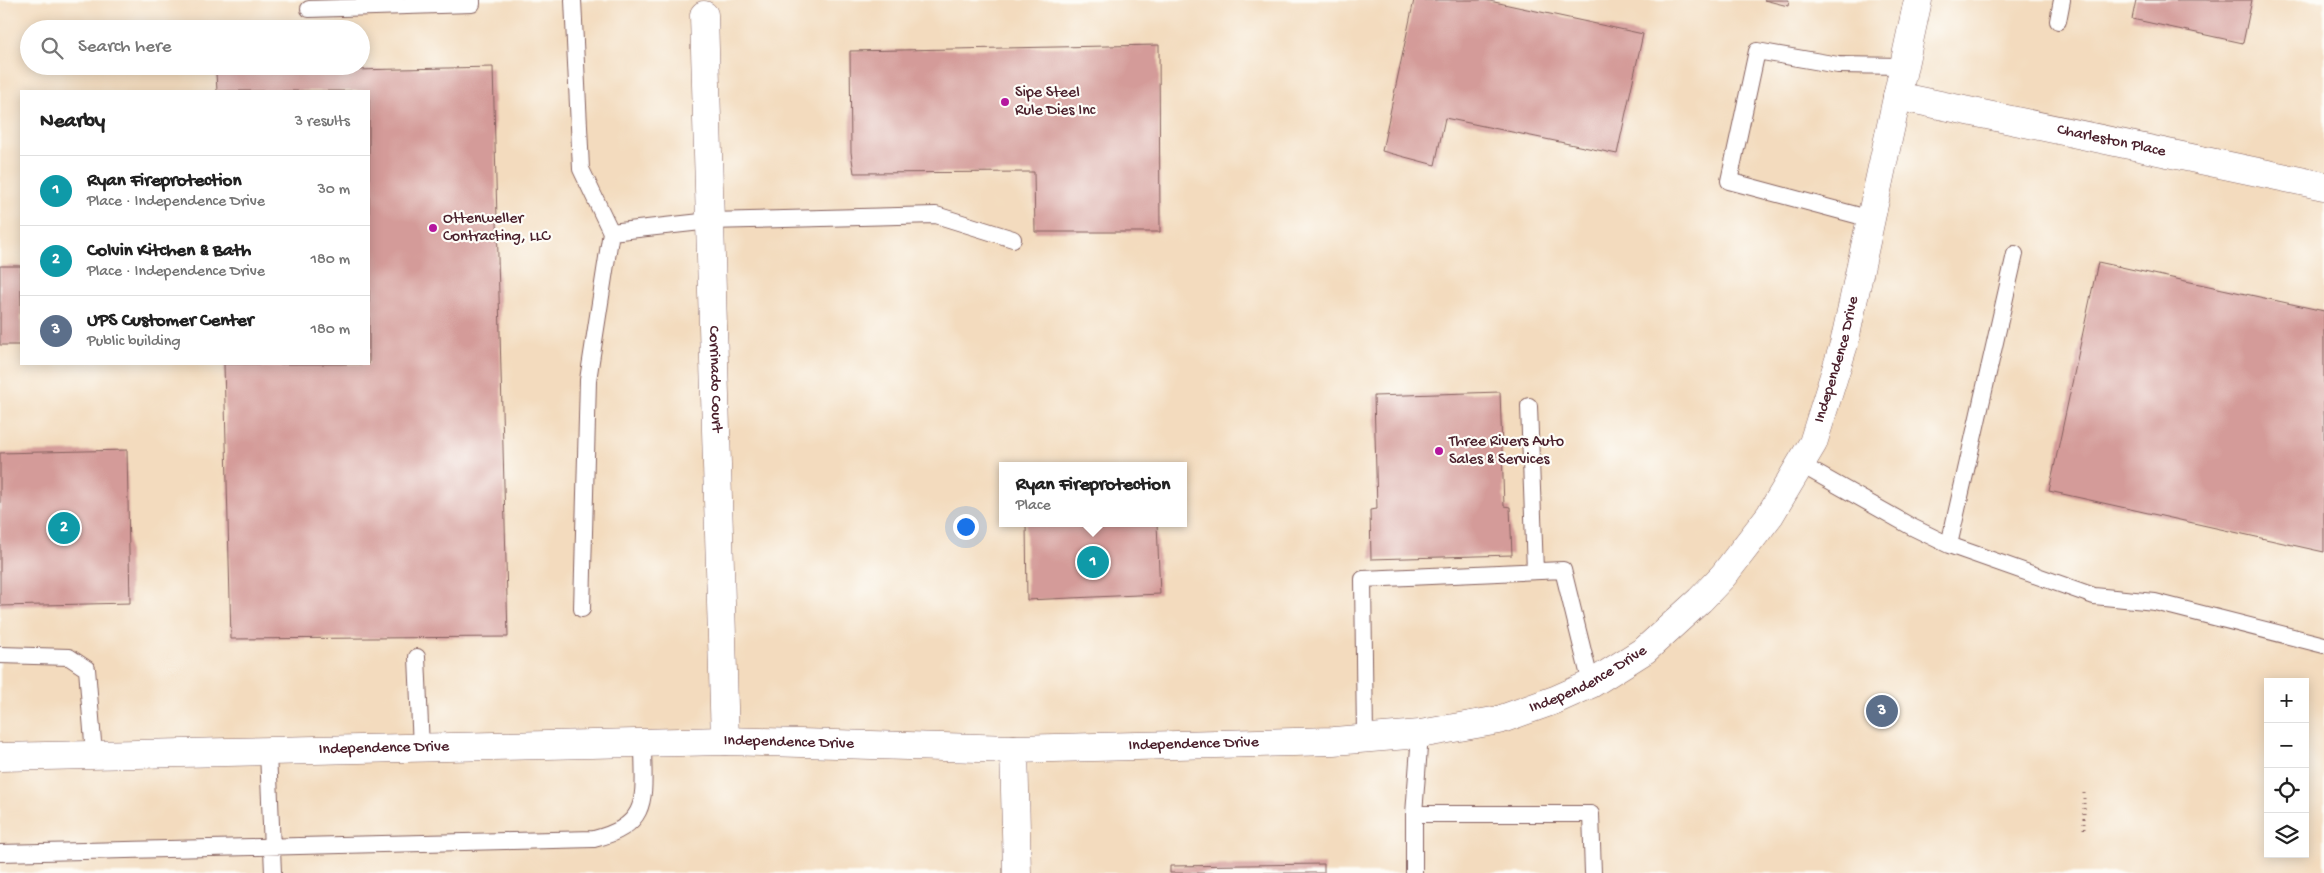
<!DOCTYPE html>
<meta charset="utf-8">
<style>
body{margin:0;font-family:"Gochi Hand",sans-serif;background:#f6f6f6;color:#222}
.controls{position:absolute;right:15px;bottom:15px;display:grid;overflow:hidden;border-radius:0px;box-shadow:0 2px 12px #0003}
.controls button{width:45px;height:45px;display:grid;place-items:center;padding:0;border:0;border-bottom:1px solid #e0e0e0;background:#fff;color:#222;font:25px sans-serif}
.you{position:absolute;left:965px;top:526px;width:18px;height:18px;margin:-12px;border:4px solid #fff;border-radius:50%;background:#1a73e8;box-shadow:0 0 0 8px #1a73e833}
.badge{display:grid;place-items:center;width:32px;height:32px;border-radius:50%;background:#7c3aed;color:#fff;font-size:16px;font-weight:700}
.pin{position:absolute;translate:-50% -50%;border:2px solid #fff;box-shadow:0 1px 5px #0006}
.popup{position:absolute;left:999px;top:462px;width:188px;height:65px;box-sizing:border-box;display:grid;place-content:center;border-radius:0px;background:#fff;filter:drop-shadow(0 1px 4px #0005);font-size:16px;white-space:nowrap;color:#767676}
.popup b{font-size:19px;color:#222}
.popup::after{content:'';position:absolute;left:50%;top:100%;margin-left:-10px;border:10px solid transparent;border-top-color:#fff}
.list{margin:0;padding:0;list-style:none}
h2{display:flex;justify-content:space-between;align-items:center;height:65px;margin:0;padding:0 20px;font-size:21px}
h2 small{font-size:16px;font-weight:400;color:#767676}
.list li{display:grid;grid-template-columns:32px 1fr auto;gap:15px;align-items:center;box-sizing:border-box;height:70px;padding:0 20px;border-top:1px solid #e0e0e0}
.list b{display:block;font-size:19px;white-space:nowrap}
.list p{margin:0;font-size:16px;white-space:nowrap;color:#767676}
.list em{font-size:16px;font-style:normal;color:#767676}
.icon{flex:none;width:28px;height:28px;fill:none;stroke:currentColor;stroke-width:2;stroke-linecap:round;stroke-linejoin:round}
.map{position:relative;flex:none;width:2324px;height:873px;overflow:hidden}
.search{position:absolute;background:#fff;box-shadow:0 2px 12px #0003;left:20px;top:20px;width:350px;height:55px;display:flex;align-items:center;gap:12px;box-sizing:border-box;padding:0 18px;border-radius:28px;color:#767676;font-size:19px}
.panel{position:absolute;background:#fff;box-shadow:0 2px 12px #0003;left:20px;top:90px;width:350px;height:275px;border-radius:0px}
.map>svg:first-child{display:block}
.building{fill:#d49b99}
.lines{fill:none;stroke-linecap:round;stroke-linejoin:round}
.lane-casing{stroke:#85615e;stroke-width:18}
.street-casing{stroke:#85615e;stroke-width:29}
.path{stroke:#85615e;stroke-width:3;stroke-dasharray:1 4;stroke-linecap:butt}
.lane{stroke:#fff;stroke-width:16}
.street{stroke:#fff;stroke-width:28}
.poi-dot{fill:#b5179e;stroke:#fdfcf7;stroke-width:2}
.labels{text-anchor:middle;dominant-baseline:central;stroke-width:4.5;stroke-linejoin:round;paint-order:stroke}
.poi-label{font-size:16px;fill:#4a1f2b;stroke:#fdfcf7;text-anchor:start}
.street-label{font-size:16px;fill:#4a1f2b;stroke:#fdfcf7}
</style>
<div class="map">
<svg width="2324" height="873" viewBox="0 0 2324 873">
<rect width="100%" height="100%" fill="#fdfcf7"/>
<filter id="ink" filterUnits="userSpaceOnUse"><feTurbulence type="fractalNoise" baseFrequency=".02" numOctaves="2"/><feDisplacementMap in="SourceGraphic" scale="10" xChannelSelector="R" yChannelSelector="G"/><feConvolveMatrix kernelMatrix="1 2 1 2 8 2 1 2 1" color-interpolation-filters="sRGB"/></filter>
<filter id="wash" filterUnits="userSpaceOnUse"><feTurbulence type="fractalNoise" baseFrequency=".0096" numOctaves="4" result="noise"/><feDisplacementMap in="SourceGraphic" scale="20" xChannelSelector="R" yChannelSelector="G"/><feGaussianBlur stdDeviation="1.12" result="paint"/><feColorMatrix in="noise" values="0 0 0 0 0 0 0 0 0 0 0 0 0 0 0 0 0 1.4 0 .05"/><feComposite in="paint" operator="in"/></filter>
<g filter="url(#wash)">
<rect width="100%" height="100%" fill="#f3dbbe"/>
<g id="blocks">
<path class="building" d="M1414 0H1485L1643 34 1617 154 1445 118 1435 165 1382 151Z
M1764 0H1789L1788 6Z
M2136 0H2252L2243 43 2132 19Z
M1159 45 1160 232H1035L1034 172 854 173 851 152 850 51Z
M493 67 508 637 231 639 224 364H369V91H217L216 73Z
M2098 262 2324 311V552L2049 491Z
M0 266H21V345H0Z
M1500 392 1504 506 1510 507 1512 555 1371 559 1370 510 1377 509 1374 396Z
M127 450 130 603 0 606V453Z
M1026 523H1157L1160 594 1027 600Z
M1324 864V873H1170V866Z"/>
</g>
</g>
<g filter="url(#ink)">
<use href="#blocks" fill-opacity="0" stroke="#85615e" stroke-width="1"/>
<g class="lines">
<defs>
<path id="lane" d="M573 0 581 169 611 232
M309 9 472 4V0
M2058 21 2062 0
M1871 219 1729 181 1757 51 1838 65 1903 66
M1529 406 1535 571
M1800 464 1912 527 1949 545 2094 596 2155 602 2324 645
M1949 545 2015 254
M582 609 588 380 611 232 710 221 936 215 1013 239
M0 655 69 657 87 669 94 754
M417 657 421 748
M1365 738 1363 579 1563 570 1591 684
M268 752 273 873
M1414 814H1591L1593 873
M0 853 594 839C653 825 643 794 643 743
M1414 873V814L1420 734"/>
<g id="street">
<path id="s1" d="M704 15 725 741"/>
<path id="s2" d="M1897 96 2324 186"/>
<path d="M1014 749 1017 873"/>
<path id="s3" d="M0 757 725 741 1014 749 1334 741 1420 734 1499 720 1555 700 1591 684 1645 650 1700 600 1723 576 1770 515 1813 443 1844 344 1918 0"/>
</g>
</defs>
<use href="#lane" class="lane-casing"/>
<use href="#street" class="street-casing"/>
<path class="path" d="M2084 793V830"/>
<use href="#lane" class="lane"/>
<use href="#street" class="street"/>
</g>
</g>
<g class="poi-dot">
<circle cx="1005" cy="102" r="5"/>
<circle cx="433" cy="228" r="5"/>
<circle cx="1439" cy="451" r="5"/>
</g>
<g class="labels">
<g class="poi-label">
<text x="1015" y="93">Sipe Steel<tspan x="1015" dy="18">Rule Dies Inc</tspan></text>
<text x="443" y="219">Ottenweller<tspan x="443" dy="18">Contracting, LLC</tspan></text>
<text x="1449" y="442">Three Rivers Auto<tspan x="1449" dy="18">Sales &amp; Services</tspan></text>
</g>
<g class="street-label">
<text stroke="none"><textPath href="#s2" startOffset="219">Charleston Place</textPath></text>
<text stroke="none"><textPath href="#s3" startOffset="2019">Independence Drive</textPath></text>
<text stroke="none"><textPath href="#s1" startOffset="364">Corrinado Court</textPath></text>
<text stroke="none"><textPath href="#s3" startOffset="1599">Independence Drive</textPath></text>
<text stroke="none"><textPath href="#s3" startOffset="789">Independence Drive</textPath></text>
<text stroke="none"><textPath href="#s3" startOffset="1194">Independence Drive</textPath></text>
<text stroke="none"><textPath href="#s3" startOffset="384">Independence Drive</textPath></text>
</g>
</g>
</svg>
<div class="controls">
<button>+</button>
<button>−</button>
<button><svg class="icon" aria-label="locate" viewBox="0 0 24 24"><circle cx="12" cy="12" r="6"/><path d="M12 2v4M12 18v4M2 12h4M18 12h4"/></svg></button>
<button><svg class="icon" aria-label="layers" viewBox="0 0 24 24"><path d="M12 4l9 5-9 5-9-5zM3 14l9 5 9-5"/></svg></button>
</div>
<div class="you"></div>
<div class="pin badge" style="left:1093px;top:562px;background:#0f9aa8">1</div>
<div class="popup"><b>Ryan Fireprotection</b>Place</div>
<div class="pin badge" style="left:64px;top:528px;background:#0f9aa8">2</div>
<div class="pin badge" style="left:1882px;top:711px;background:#5c6f8a">3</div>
<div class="search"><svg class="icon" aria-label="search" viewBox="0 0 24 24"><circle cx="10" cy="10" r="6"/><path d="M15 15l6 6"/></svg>Search here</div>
<section class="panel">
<h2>Nearby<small>3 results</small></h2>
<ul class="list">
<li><span class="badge" style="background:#0f9aa8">1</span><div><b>Ryan Fireprotection</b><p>Place · Independence Drive</p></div><em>30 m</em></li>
<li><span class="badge" style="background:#0f9aa8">2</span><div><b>Colvin Kitchen &amp; Bath</b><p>Place · Independence Drive</p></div><em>180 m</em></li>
<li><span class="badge" style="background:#5c6f8a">3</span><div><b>UPS Customer Center</b><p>Public building</p></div><em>180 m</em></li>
</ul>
</section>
</div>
